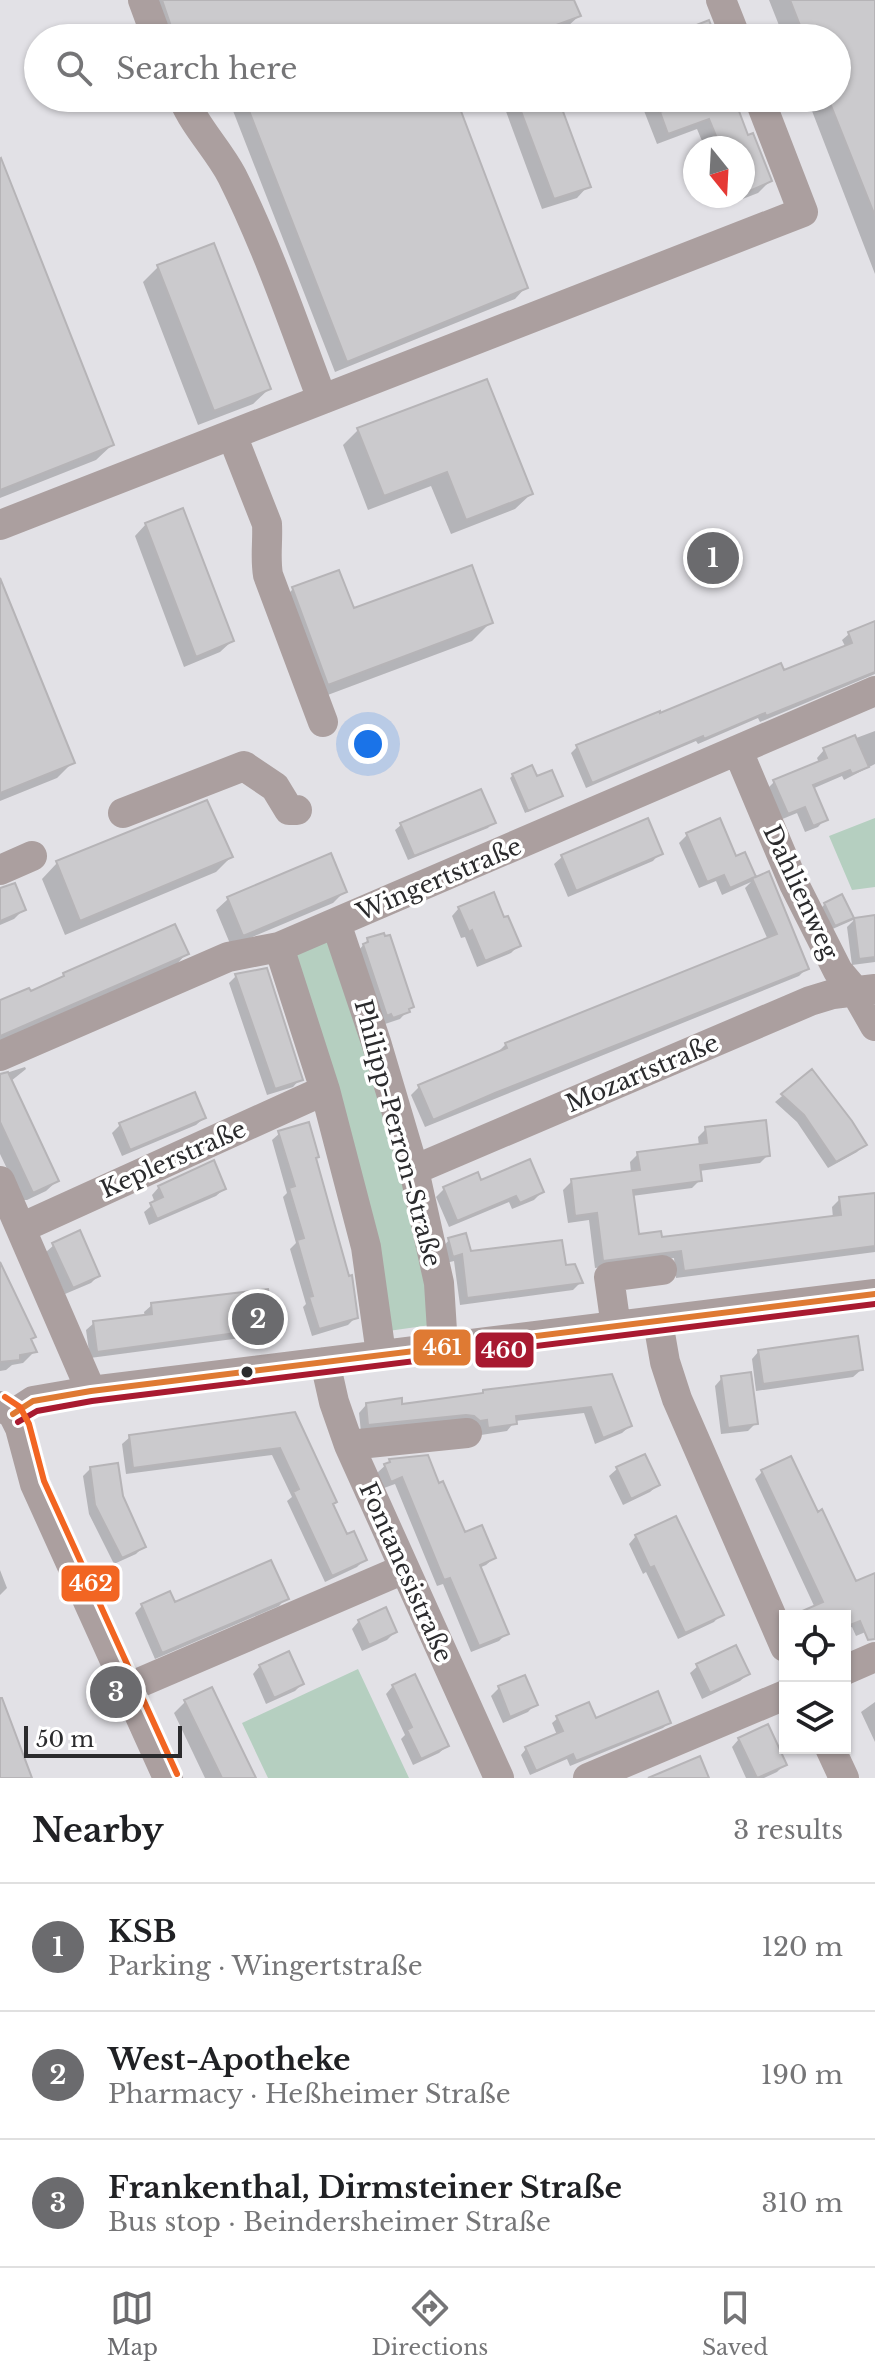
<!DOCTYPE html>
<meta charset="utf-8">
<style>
body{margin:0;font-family:"Libre Baskerville",serif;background:#f2f2f2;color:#202124}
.controls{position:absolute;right:24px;bottom:24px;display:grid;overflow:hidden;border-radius:0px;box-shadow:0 2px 6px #0004}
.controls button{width:72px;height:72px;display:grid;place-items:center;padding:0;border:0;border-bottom:2px solid #e0e0e0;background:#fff;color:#202124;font:40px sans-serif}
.compass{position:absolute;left:683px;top:136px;width:72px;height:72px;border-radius:50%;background:#fff;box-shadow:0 2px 6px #0004;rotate:162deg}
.scale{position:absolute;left:24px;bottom:20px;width:158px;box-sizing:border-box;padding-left:8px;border:4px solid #2b2b2d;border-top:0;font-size:22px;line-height:28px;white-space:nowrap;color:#2b2b2d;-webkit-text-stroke:6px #fff;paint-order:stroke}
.you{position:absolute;left:368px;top:744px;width:28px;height:28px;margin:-20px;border:6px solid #fff;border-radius:50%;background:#1a73e8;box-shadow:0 0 0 12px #1a73e833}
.badge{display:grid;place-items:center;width:52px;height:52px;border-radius:50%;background:#6b6b6e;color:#fff;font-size:26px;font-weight:700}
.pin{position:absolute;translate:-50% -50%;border:4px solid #fff;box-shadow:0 2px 8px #0006}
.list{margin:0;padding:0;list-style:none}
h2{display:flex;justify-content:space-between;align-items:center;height:104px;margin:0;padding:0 32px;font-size:34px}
h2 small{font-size:26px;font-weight:400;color:#757577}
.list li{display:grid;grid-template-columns:52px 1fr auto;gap:24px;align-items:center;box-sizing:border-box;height:128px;padding:0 32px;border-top:2px solid #e0e0e0}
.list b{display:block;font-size:30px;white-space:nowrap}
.list p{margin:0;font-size:26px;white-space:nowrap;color:#757577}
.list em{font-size:26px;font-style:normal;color:#757577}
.icon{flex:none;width:44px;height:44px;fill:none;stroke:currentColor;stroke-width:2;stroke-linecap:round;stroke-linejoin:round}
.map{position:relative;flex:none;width:875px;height:1778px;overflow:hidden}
.search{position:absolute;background:#fff;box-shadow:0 2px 6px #0004;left:24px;right:24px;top:24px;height:88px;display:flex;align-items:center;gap:20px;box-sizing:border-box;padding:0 28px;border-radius:44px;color:#757577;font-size:30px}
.sheet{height:488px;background:#fff}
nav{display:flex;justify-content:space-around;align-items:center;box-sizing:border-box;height:112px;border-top:2px solid #e0e0e0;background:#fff;font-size:22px;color:#757577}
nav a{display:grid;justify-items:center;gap:4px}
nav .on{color:#6b6b6e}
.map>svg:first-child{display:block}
.green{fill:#b5cfc0}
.shadow{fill:#0003}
.building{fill:#cbcacd;stroke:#b6b4b7;stroke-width:2}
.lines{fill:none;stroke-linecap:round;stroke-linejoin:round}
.minor{stroke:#ab9f9f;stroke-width:30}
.bus-1-casing{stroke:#fff;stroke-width:12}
.bus-2-casing{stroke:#fff;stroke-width:12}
.bus-3-casing{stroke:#fff;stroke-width:12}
.bus-1{stroke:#df7a33;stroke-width:6}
.bus-2{stroke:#a81a30;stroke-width:6}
.bus-3{stroke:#f26522;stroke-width:6}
.bus-dot{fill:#2b2b2d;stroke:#fff;stroke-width:3}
.labels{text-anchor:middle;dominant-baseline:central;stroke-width:7;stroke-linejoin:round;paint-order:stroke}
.street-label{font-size:24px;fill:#2b2b2d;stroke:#fff}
.line-badge{stroke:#fff;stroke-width:3}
.badge-label{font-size:22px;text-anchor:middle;font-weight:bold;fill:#fff}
</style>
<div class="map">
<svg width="875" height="1778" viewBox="0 0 875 1778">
<rect width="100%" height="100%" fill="#e2e1e6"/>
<path class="green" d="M875 818V887L852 890 829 836Z
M334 931 372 1043 438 1324 381 1332 285 952Z
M358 1669 409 1778H268L242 1723Z"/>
<path class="shadow" d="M145 0H572L579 16 567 27 538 38H161Z
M769 0H875V274L807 98H837V38H784Z
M228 98H454L526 287 515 299 335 372Z
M501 98H556L588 186 577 198 542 209Z
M639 98H732L747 138 770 181 758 193 727 205 724 196H743V148H705L697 129 657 144Z
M0 161 112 445 96 460 0 498Z
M158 267 269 389 253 404 198 425 143 282Z
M358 430 531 494 515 509 451 534 431 486 368 510 343 445Z
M146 524 232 641 220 652 184 667 135 536Z
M0 581 72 763 57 778 0 801Z
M293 589 353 611 491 622 472 641 309 702 274 608Z
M875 623V674L760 722 758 718 698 744 696 741 586 788 571 753 577 747 783 673 846 648 842 640 849 634Z
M875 731V764L844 780 842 776 812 789 825 819 818 827 805 832 797 813 780 820 767 789 774 782 819 763 817 758 824 750Z
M513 775 536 779 561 796 525 813 510 778Z
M480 791 493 822 488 828 408 860 395 830 401 825Z
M687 835 735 858 755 879 807 968 799 976 425 1127 411 1095 419 1087 497 1053 506 1044 768 940 745 888 751 882 722 895 716 881 699 888 679 843Z
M660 853 653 861 568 897 554 864 562 857Z
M231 857 216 872 65 935 42 879 57 863Z
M0 890 24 909 14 919 0 925Z
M345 891 333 903 231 946 216 910 228 899Z
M841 896 853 920 828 931 818 911 825 904Z
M459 908 503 920 518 946 511 953 477 967 465 937 461 938 452 916Z
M875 917V962L852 965 847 927 854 920Z
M368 940 412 1006 400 1019 385 1024 356 953Z
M186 954 176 965 0 1041V1004L57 982 64 975Z
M236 976 300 1079 293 1087 267 1095 229 983Z
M25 1067 26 1069 11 1081 57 1181 46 1191 27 1200H22L0 1154V1075Z
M812 1071 864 1144 857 1152 828 1168 797 1122 775 1102Z
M204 1118 196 1125 122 1156 112 1133 120 1125Z
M706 1129 768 1155 760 1163 699 1171 700 1180 692 1188 632 1196 637 1236 660 1240 833 1218 832 1207 840 1199 875 1195V1252L676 1278 674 1258 595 1268 589 1220 568 1223 563 1190 572 1181 631 1173 630 1162 638 1154 699 1146 698 1137Z
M280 1133 314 1158 356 1317 348 1325 312 1336 303 1307 306 1304 290 1249 296 1243 283 1197 287 1193 272 1140Z
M477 1175 480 1182 542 1192 534 1200 512 1209 509 1202 449 1227 436 1197 444 1189Z
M159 1187 224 1189 216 1196 149 1225 144 1212 155 1203 152 1195Z
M449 1240 469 1253 564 1267 581 1282 573 1290 460 1305 454 1261 446 1263 442 1248Z
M54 1245 98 1276 91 1283 65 1294 46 1252Z
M0 1275 34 1352 23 1363 12 1365 6 1370 0 1371Z
M152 1305 271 1328 263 1335 90 1358 86 1330 94 1323 145 1317 144 1312Z
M759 1351 861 1370 853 1377 756 1391 752 1359Z
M611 1376 630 1426 622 1433 595 1444 584 1413 515 1421 507 1431 481 1435 361 1432 359 1413 366 1405 401 1406 481 1395 484 1392Z
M722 1378 756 1423 748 1431 721 1434 715 1386Z
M294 1415 346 1537 365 1559 357 1567 325 1582 287 1501 292 1497 272 1455 126 1474 122 1444 130 1437Z
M390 1461 438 1485 464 1535 494 1558 486 1565 479 1568 507 1633 499 1641 471 1652 443 1584 437 1586 395 1484 384 1488 377 1473Z
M90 1469 121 1497 144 1546 136 1554 114 1564 89 1514 83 1476Z
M617 1469 658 1485 650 1492 623 1505 609 1476Z
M762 1472 817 1514 855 1584 875 1575V1628L856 1636 852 1627 845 1630V1616H813L816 1610 755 1479Z
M636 1536 721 1614 714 1622 678 1639 646 1572 643 1574 629 1544Z
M0 1570 7 1588 0 1595Z
M286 1598 279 1606 155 1659 135 1613 143 1605Z
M359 1621 395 1632 387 1640 362 1651 352 1629Z
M260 1666 302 1684 295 1691 266 1704 253 1674Z
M698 1666 748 1674 740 1681 702 1699 690 1673Z
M393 1686 447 1746 439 1753 413 1765 401 1739 405 1735 386 1694Z
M499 1688 535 1704 528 1712 503 1723 491 1696Z
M185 1702 254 1778H205L174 1713Z
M875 1702V1742L861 1712Z
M558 1718 595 1721 669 1722 663 1728 570 1766 567 1759 530 1775 521 1755 526 1749 557 1735 552 1723Z
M739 1739 785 1764 777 1772 764 1778H746L732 1747Z"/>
<path class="building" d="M162 0H574L581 16 534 33 536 38H175Z
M790 0H875V216L828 98H837V38H805Z
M709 20 716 38H666V37Z
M244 98H456L528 288 347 362Z
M516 98H558L591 187 554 199Z
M697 98H734L748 135 753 133 772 181 743 194V148H721L709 119 668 134 660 112Z
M1 158 114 445 0 490V159Z
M214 243 271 389 214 411 157 265Z
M487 379 533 494 466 520 447 472 384 496 357 428Z
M183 508 234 641 196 657 145 523Z
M472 565 493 623 328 685 292 587 339 570 354 608Z
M0 578 75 763 0 793Z
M875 621V672L766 716 765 713 704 739 703 736 592 783 576 745 660 711V713L781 663 784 670 852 643 848 632Z
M855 735 869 767 852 774 850 770 813 785 828 820 813 826 805 807 788 814 773 780 827 758 823 748Z
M532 765 537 776 552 770 563 796 528 811 512 774Z
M481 789 496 823 414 856 400 823Z
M207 800 233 857 80 921 56 861Z
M648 818 663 854 576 891 561 855Z
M720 818 736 856 745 852 756 877 769 871 809 969 495 1093 433 1120 418 1085 507 1048 505 1043 777 934 752 878 755 877 730 888 724 875 707 882 686 833Z
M331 853 347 892 243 936 227 897Z
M15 883 26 910 0 921V888Z
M494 892 504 917 508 916 521 946 485 961 472 930 469 932 458 907Z
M842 894 854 918 835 926 824 903Z
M875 915V957L859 959 854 918Z
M175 924 189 954 0 1036V1000L29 988 31 991 64 976 63 973Z
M384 933 385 936 390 935 414 1007 409 1009 410 1012 393 1018 391 1014 387 1016 363 944 368 942 367 938Z
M267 968 303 1080 275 1089 235 974Z
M812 1069 852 1121 867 1145 836 1162 804 1115 781 1094Z
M8 1072 59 1181 33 1193 0 1122V1074Z
M195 1092 206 1118 130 1150 119 1123Z
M766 1120 770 1156 700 1165 702 1181 633 1190 639 1234 661 1231 662 1237 841 1215 839 1197 875 1193V1246L684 1271 681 1251 603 1261 597 1213 575 1216 571 1179 640 1170 637 1152 707 1143 705 1127Z
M309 1122 319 1157 316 1158 349 1276 352 1275 358 1318 319 1329 309 1297 313 1296 297 1240 304 1238 289 1188 295 1186 278 1131Z
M530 1159 544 1192 520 1203 516 1196 457 1221 443 1187 478 1172 481 1180Z
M214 1160 226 1189 157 1219 150 1203 163 1197 158 1186Z
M80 1230 100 1276 73 1288 52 1243Z
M466 1233 471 1251 562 1240 566 1265 575 1264 583 1283 467 1298 462 1254 453 1257 448 1238Z
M0 1262 36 1337 31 1339 37 1352 20 1355V1360L0 1362Z
M268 1289 273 1328 97 1352 93 1321 152 1314 151 1303Z
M858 1336 863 1370 763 1384 758 1350Z
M751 1372 758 1424 728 1428 721 1376Z
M612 1374 632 1426 603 1438 591 1407 516 1416 517 1424 488 1428 487 1420 480 1421 474 1416 466 1415 368 1425 366 1403 402 1398V1404L483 1393V1390Z
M295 1412 337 1502 333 1504 347 1534 354 1531 367 1560 332 1576 293 1492 299 1489 280 1448 133 1468 129 1435Z
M645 1454 660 1485 631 1499 616 1467Z
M428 1455 439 1483 443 1481 465 1532 482 1525 496 1558 480 1565 509 1634 479 1646 450 1578 444 1580 402 1477 391 1482 384 1464 390 1462 389 1459Z
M791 1456 818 1512 822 1509 856 1581 875 1573V1639L868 1640 860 1621 845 1627V1616H791L823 1602 761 1470Z
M118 1463 123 1496 146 1547 122 1558 95 1505 90 1467Z
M676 1516 724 1615 685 1633 654 1566 650 1568 635 1535Z
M271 1560 289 1599 162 1653 141 1604 170 1591 175 1602Z
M386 1607 397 1632 369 1645 358 1620Z
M736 1645 750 1674 710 1693 696 1664Z
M289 1651 304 1684 274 1698 259 1665Z
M415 1674 449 1746 421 1759 407 1730 412 1727 392 1685Z
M525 1675 538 1705 510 1717 498 1686Z
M212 1687 237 1739 256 1778H222L184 1700Z
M658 1691 671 1723 576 1761 573 1754 536 1771 525 1747 563 1731 556 1716 589 1702 596 1718Z
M0 1698H2L32 1778H0Z
M768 1724 787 1765 757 1778 738 1738Z
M700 1756 709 1778H648Z"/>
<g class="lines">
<path class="minor" d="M143 0 157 38
M721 0 736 38
M183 98C195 127 218 149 232 176 268 248 294 325 322 399
M232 435 267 524C268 542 265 557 268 575L323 722
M0 525 803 212 759 98
M738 751 794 884 838 971 855 991 875 1026
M123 813 244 766 275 787 289 810H297
M0 870 32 856
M336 923 376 1042 414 1170 439 1283 443 1347
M279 947 325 1090 366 1247 381 1354
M0 1056 228 957 279 947 875 691
M414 1170 810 1001 833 994 875 989
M0 1181 91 1391
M21 1228 325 1090
M658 1322 665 1362 677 1399 785 1647
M616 1327 609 1277 662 1270
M325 1362 334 1402 349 1445 499 1778
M0 1406 13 1414 20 1428 35 1484 168 1778
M13 1414 33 1401 91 1391 875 1294
M349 1445 467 1433
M845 1670 875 1657
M127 1688 404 1569
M830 1748 844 1778
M588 1778 785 1695"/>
<defs>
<path id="bus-1" d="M13 1414 33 1401 91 1391 875 1294"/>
<path id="bus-2" d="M18 1422 37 1411 92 1401 875 1304"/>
<path id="bus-3" d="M5 1397 20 1407 29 1424 44 1481 177 1774"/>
</defs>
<use href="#bus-1" class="bus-1-casing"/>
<use href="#bus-2" class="bus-2-casing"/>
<use href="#bus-3" class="bus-3-casing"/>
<use href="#bus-1" class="bus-1"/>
<use href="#bus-2" class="bus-2"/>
<use href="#bus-3" class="bus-3"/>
</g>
<circle class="bus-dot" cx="247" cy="1372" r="7"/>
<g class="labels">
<g class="street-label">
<text transform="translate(439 879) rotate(-23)">Wingertstraße</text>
<text transform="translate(801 892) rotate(65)">Dahlienweg</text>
<text transform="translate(642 1073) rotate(-23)">Mozartstraße</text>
<text transform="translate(398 1133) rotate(75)">Philipp-Perron-Straße</text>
<text transform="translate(173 1159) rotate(-24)">Keplerstraße</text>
<text transform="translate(406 1572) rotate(66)">Fontanesistraße</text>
</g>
</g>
<g class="line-badge">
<rect x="412" y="1328" width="60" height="39" rx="8" fill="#df7a33"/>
<rect x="474" y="1331" width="61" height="38" rx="8" fill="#a81a30"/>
<rect x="60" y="1564" width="61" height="39" rx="8" fill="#f26522"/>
</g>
<g class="badge-label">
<text x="442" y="1355">461</text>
<text x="504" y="1358">460</text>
<text x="91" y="1591">462</text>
</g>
</svg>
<div class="controls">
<button><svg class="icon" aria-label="locate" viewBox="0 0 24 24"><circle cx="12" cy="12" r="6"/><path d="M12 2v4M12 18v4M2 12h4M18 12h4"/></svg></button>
<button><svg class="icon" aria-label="layers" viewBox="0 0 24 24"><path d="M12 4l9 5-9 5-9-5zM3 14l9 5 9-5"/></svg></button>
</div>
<svg class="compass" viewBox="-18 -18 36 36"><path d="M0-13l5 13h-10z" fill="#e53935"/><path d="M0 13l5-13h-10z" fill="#757577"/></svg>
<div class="scale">50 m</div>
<div class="you"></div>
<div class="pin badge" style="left:713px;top:558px">1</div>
<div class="pin badge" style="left:258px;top:1319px">2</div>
<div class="pin badge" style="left:116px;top:1692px">3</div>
<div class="search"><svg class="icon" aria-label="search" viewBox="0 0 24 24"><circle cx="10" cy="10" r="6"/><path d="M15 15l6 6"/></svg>Search here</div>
</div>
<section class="sheet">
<h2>Nearby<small>3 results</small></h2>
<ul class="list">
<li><span class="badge">1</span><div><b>KSB</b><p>Parking · Wingertstraße</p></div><em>120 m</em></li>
<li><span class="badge">2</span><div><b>West-Apotheke</b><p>Pharmacy · Heßheimer Straße</p></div><em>190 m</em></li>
<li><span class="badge">3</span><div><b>Frankenthal, Dirmsteiner Straße</b><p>Bus stop · Beindersheimer Straße</p></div><em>310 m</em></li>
</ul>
</section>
<nav>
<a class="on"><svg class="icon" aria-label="map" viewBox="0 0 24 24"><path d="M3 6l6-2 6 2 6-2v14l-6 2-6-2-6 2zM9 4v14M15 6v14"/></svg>Map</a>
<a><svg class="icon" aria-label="directions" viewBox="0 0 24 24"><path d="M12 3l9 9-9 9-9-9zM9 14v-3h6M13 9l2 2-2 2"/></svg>Directions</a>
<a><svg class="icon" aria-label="saved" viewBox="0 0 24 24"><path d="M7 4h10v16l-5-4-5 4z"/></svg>Saved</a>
</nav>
